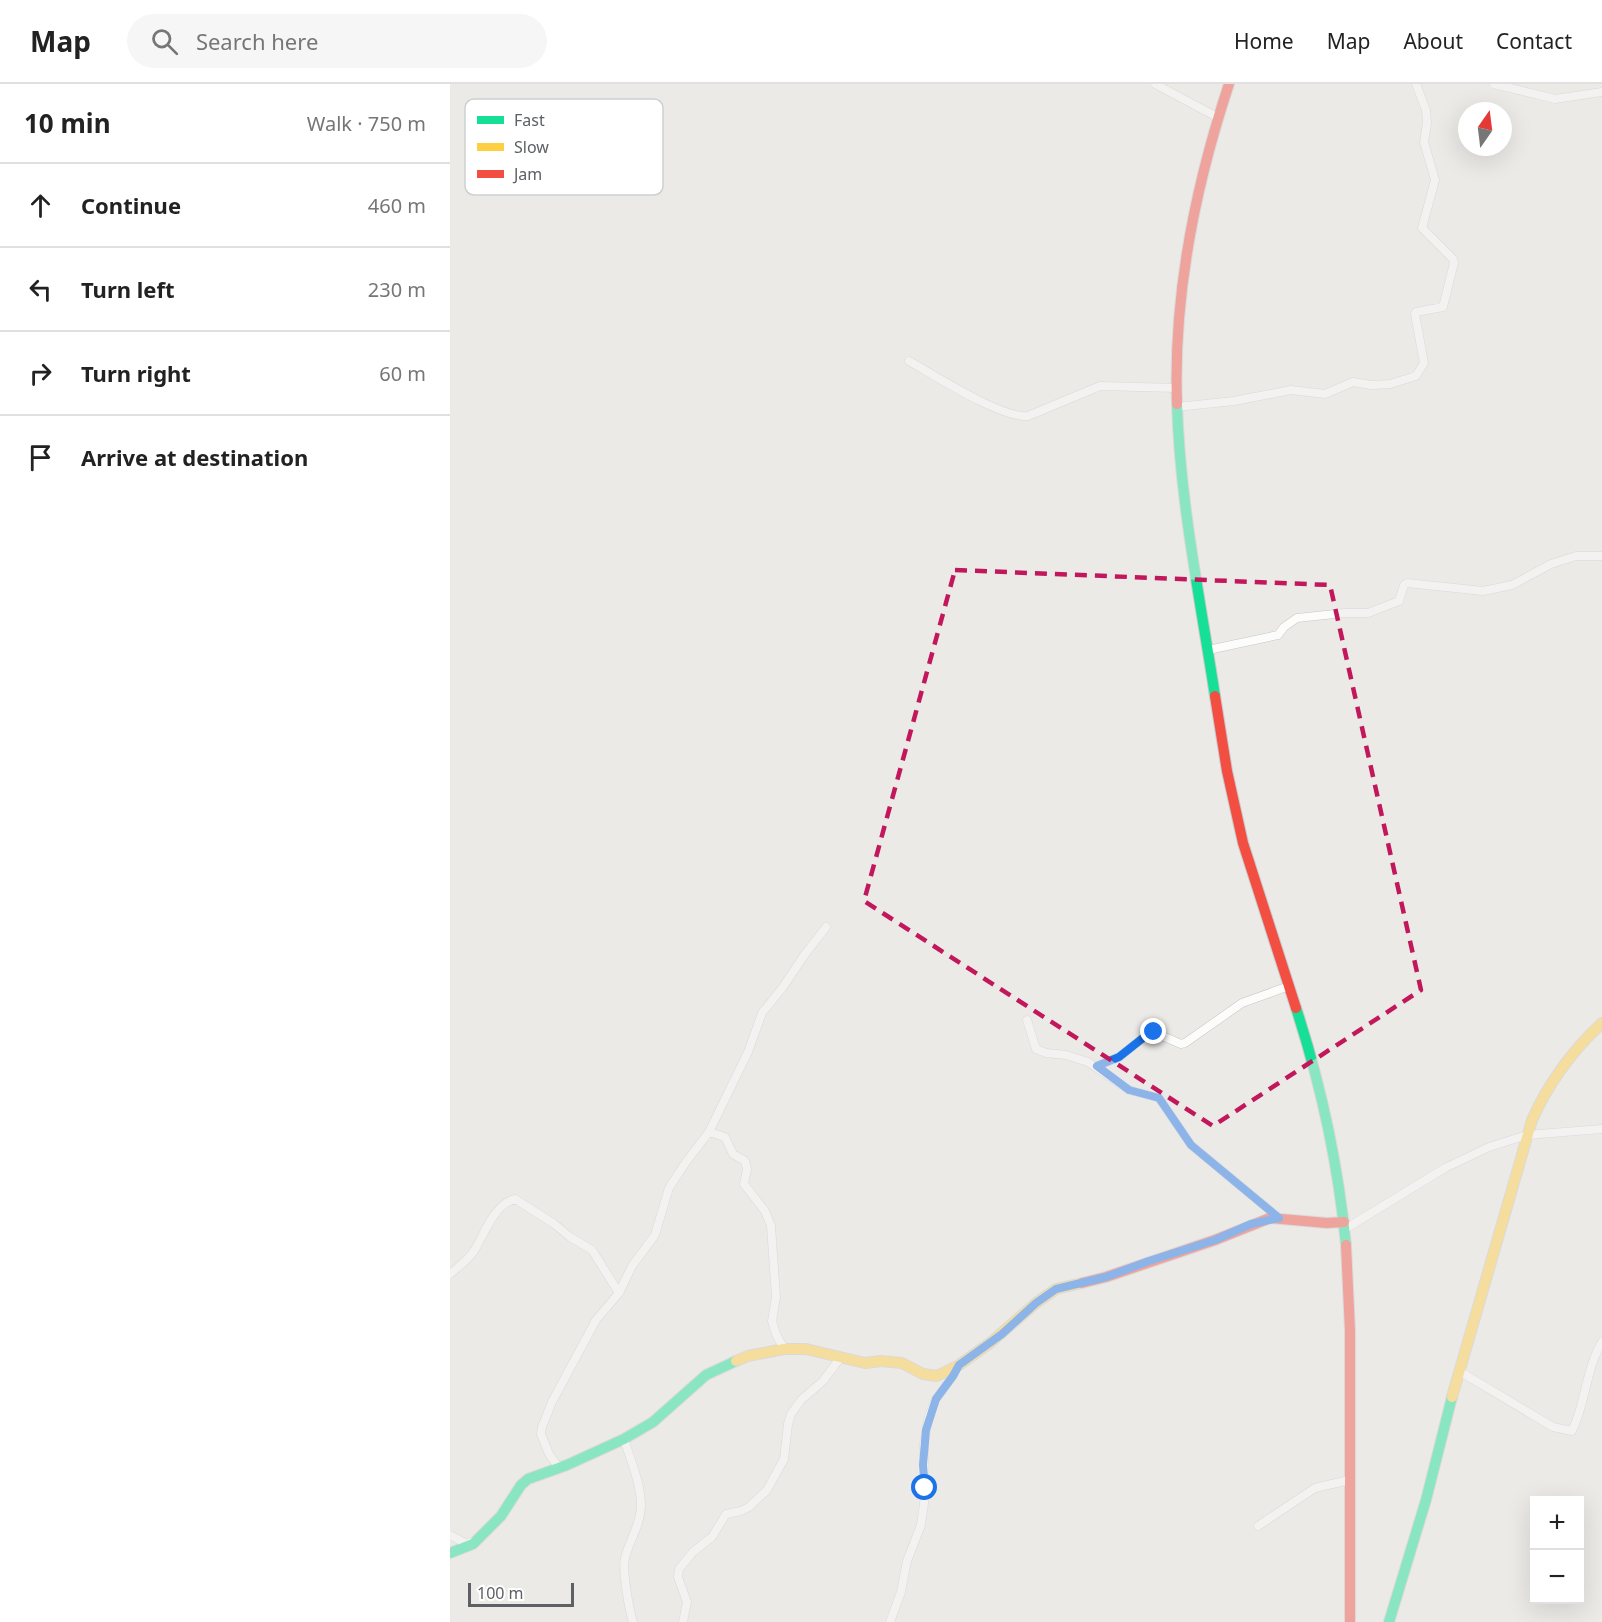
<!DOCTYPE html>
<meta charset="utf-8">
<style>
body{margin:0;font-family:"Noto Sans",sans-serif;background:#f6f6f6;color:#222}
.controls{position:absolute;right:18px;bottom:18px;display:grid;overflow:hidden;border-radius:0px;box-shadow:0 6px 24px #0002}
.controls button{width:54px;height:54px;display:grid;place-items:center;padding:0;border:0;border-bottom:2px solid #e0e0e0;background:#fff;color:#222;font:30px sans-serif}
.compass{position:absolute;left:1008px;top:18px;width:54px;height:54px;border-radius:50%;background:#fff;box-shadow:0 6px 24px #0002;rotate:14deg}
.scale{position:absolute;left:18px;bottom:15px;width:106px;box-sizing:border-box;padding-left:6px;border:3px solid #5d6064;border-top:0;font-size:16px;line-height:21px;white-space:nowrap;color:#5d6064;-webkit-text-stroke:4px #fff;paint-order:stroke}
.stop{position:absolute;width:18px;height:18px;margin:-14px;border:4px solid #1a73e8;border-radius:50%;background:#fff}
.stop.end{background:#1a73e8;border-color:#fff;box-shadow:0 2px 6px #0008}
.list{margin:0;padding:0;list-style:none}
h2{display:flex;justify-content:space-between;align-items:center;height:78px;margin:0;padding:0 24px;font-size:26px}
h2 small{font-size:20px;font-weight:400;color:#767676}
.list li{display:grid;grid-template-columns:39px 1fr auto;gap:18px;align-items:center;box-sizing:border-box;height:84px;padding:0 24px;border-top:2px solid #e0e0e0}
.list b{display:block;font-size:22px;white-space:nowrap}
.list em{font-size:20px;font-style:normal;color:#767676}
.icon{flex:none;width:33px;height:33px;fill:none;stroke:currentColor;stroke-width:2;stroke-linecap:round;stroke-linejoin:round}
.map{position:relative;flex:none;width:1152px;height:1538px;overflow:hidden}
header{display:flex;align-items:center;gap:36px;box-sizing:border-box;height:84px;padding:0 30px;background:#fff;border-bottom:2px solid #e0e0e0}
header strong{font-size:28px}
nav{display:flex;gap:33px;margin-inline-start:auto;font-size:21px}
.search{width:420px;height:54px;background:#f6f6f6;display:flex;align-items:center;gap:15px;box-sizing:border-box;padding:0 21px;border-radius:33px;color:#767676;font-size:22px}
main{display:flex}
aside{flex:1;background:#fff}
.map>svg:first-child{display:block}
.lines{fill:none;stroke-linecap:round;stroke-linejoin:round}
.street-casing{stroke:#c6c6c6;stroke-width:9}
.fast-casing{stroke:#c8c8c8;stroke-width:12}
.slow-casing{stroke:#c8c8c8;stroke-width:12}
.jam-casing{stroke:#c8c8c8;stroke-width:12}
.street{stroke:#fcfcfb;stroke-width:8}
.fast{stroke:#16e098;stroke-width:10}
.slow{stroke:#ffcf43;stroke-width:10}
.jam{stroke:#f24e42;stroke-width:10}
.route{stroke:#1a73e8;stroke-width:8}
.marked{fill:none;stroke:#c2185b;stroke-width:4.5;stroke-dasharray:12 8;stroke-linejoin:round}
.key{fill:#fff;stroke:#cecfd0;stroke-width:1.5}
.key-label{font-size:16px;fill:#5d6064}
</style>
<header>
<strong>Map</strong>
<div class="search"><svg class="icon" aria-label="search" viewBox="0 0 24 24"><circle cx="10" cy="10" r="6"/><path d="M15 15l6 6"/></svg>Search here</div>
<nav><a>Home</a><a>Map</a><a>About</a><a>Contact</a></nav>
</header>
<main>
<aside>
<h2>10 min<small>Walk · 750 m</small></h2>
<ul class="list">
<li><svg class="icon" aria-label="ahead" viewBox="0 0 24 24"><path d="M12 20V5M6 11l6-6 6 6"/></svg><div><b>Continue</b></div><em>460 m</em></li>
<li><svg class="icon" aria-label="left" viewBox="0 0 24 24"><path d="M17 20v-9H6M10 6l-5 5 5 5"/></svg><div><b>Turn left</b></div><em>230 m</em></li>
<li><svg class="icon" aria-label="right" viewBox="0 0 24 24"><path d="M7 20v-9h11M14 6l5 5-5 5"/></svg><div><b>Turn right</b></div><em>60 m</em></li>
<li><svg class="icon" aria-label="arrive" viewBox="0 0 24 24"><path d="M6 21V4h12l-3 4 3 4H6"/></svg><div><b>Arrive at destination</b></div></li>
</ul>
</aside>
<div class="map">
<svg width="1152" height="1538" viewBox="0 0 1152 1538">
<rect width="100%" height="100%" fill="#ebeae7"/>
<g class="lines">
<defs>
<path id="street" d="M705 0 767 33
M1044 0 1105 15 1152 8
M459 277C484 291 552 335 578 332L650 302 727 304
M727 323 784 317 841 306 875 310 903 298 921 301 940 300 966 292 974 279 965 230 966 228 993 223 1004 179 1003 175 972 144 985 96 974 58 977 39 976 26 966 0
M758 566 828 551 834 543 847 534 894 529H918L949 517 954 501 957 499 1033 507 1062 501 1101 480 1126 472H1152
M577 936 586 965 596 969 616 971 638 978 679 1006 709 1014 741 1061 829 1134
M647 982 669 973 698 950 703 948 731 960 735 959 792 919 839 902
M259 1048 275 1053 283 1070 295 1077 297 1085 294 1100 315 1127 321 1142 326 1213 322 1237 326 1250 334 1265
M895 1145 995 1084 1039 1063 1077 1051 1152 1045
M0 1190C8 1183 18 1176 24 1167 34 1151 44 1120 65 1115L103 1139 120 1153 142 1166 169 1209
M1009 1287 1103 1343 1122 1347C1136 1319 1135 1287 1152 1258
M174 1355C180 1375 191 1399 191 1422 191 1440 179 1457 175 1474 172 1487 179 1525 183 1538
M109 1384 99 1370 91 1350 92 1343 102 1318 146 1236 169 1209 182 1182 205 1151 219 1104 236 1078 259 1048 298 968 312 929 333 903 353 873 376 843
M808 1442 865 1404 899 1396
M0 1451 15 1459 22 1458
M233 1538 237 1518 228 1493 229 1485 243 1468 262 1453 276 1430 291 1427 299 1423 317 1406 334 1375 338 1340 341 1330 351 1316 373 1297 391 1273
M440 1538 451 1508 457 1477 471 1441 475 1412 474 1360 479 1332 486 1315 503 1292 508 1281"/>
<path id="fast" d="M727 320C730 418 750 514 765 612
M846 924C871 1001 888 1079 896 1161
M0 1469 23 1460 51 1432 71 1401 78 1395 117 1381 174 1355 203 1338 256 1291 286 1277
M939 1538 976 1416 1002 1313"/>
<path id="slow" d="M286 1277 298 1272 334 1265H356L415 1279 431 1277 452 1279 473 1290 487 1292 509 1281 540 1259 586 1219 606 1205 632 1199
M1002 1313 1082 1036C1099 998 1122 967 1152 939"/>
<path id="jam" d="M727 320C723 210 745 103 779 0
M765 612 777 687 793 759 846 924
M896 1161 900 1247V1538
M632 1199 656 1193 765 1156 820 1134 877 1139 894 1138"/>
</defs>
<use href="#street" class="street-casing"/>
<use href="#fast" class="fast-casing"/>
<use href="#slow" class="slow-casing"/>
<use href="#jam" class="jam-casing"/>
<use href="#street" class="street"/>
<use href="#fast" class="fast"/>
<use href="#slow" class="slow"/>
<use href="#jam" class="jam"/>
</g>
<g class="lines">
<path class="route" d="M475 1404 473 1381 476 1346 486 1315 503 1292 509 1281 552 1250 586 1219 606 1205 656 1193 699 1177 765 1156 801 1140 829 1134 741 1061 709 1014 679 1006 647 982 669 973 698 950 704 948"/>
</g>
<path d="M0 0H1152V1538H0ZM505 486 880 501 971 906 763 1042 414 817Z" fill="#ebeae7" fill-opacity=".55" fill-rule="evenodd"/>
<path class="marked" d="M505 486 880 501 971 906 763 1042 414 817Z"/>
<rect x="15" y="15" width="198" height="96" rx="9" class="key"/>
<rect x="27" y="32" width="27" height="8" fill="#16e098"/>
<rect x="27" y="59" width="27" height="8" fill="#ffcf43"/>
<rect x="27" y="86" width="27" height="8" fill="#f24e42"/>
<g class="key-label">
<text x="64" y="42">Fast</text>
<text x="64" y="69">Slow</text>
<text x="64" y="96">Jam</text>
</g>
</svg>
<div class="controls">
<button>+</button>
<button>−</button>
</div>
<svg class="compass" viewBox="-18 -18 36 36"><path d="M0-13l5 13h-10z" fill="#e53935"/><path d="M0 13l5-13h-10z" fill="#767676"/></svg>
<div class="scale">100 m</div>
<div class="stop" style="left:475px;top:1404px"></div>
<div class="stop end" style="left:704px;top:948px"></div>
</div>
</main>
